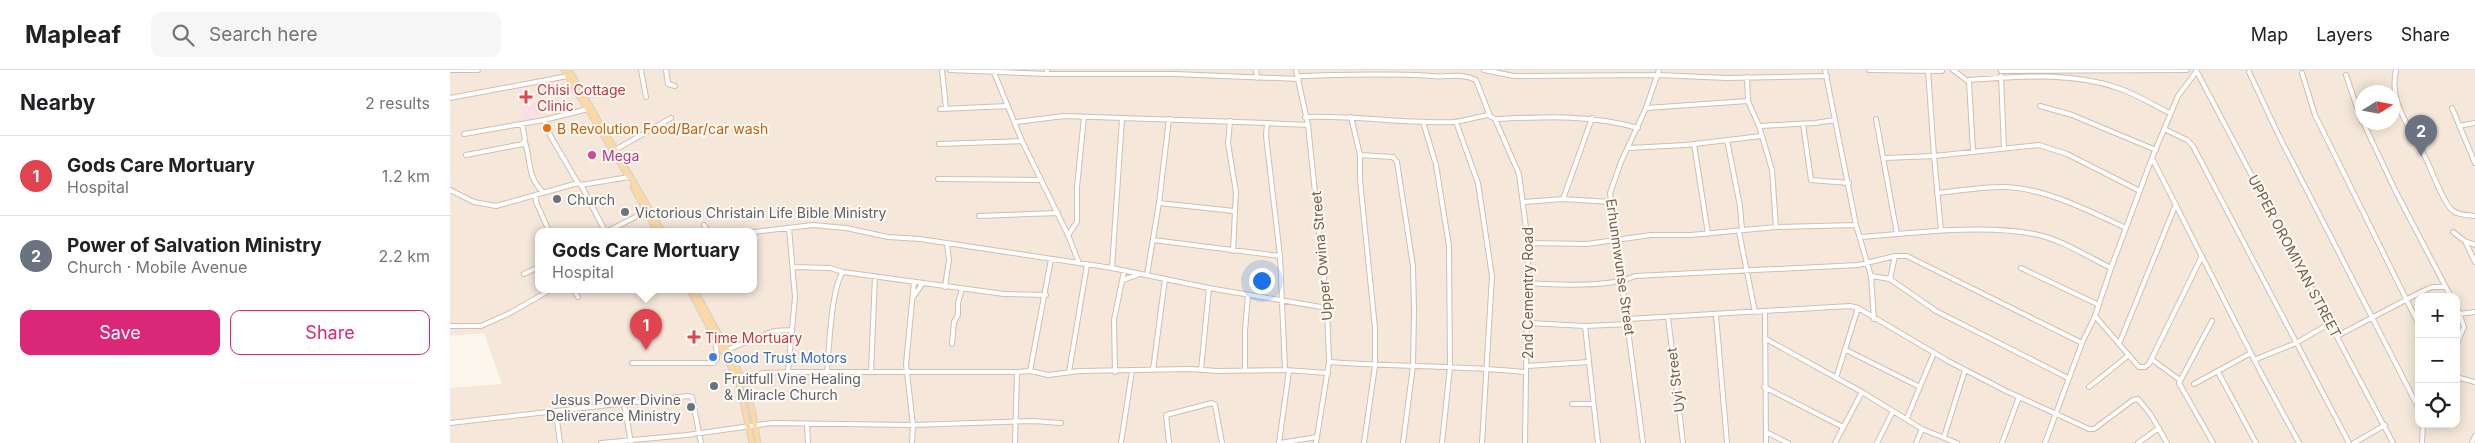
<!DOCTYPE html>
<meta charset="utf-8">
<style>
body{margin:0;font-family:Inter,sans-serif;background:#f6f6f6;color:#202124}
.controls{position:absolute;right:15px;bottom:15px;display:grid;overflow:hidden;border-radius:10px;box-shadow:0 2px 12px #0003}
.controls button{width:45px;height:45px;display:grid;place-items:center;padding:0;border:0;border-bottom:1px solid #e0e0e0;background:#fff;color:#202124;font:25px sans-serif}
.compass{position:absolute;left:1905px;top:15px;width:45px;height:45px;border-radius:50%;background:#fff;box-shadow:0 2px 12px #0003;rotate:79deg}
.you{position:absolute;left:811px;top:210px;width:18px;height:18px;margin:-12px;border:4px solid #fff;border-radius:50%;background:#1a73e8;box-shadow:0 0 0 8px #1a73e833}
.badge{display:grid;place-items:center;width:32px;height:32px;border-radius:50%;background:#db2777;color:#fff;font-size:16px;font-weight:700}
.pin{position:absolute;translate:-50% -41px;filter:drop-shadow(0 1px 2px #0008)}
.pin::after{content:'';position:absolute;top:26px;width:18px;height:15px;background:inherit;clip-path:polygon(0 0,100% 0,50% 100%)}
.popup{position:absolute;left:85px;top:158px;width:222px;height:65px;box-sizing:border-box;display:grid;place-content:center;border-radius:10px;background:#fff;filter:drop-shadow(0 1px 4px #0005);font-size:16px;white-space:nowrap;color:#757577}
.popup b{font-size:19px;color:#202124}
.popup::after{content:'';position:absolute;left:50%;top:100%;margin-left:-10px;border:10px solid transparent;border-top-color:#fff}
.list{margin:0;padding:0;list-style:none}
h2{display:flex;justify-content:space-between;align-items:center;height:65px;margin:0;padding:0 20px;font-size:21px}
h2 small{font-size:16px;font-weight:400;color:#757577}
.list li{display:grid;grid-template-columns:32px 1fr auto;gap:15px;align-items:center;box-sizing:border-box;height:80px;padding:0 20px;border-top:1px solid #e0e0e0}
.list b{display:block;font-size:19px;white-space:nowrap}
.list p{margin:0;font-size:16px;white-space:nowrap;color:#757577}
.list em{font-size:16px;font-style:normal;color:#757577}
.actions{display:flex;gap:10px;padding:15px 20px}
.actions a{flex:1;padding:11px 0;border:1px solid #db2777;border-radius:10px;text-align:center;font-size:18px;color:#db2777}
.actions .main{background:#db2777;color:#fff}
.icon{flex:none;width:28px;height:28px;fill:none;stroke:currentColor;stroke-width:2;stroke-linecap:round;stroke-linejoin:round}
.map{position:relative;flex:none;width:2025px;height:373px;overflow:hidden}
header{display:flex;align-items:center;gap:30px;box-sizing:border-box;height:70px;padding:0 25px;background:#fff;border-bottom:1px solid #e0e0e0}
header strong{font-size:24px}
nav{display:flex;gap:28px;margin-inline-start:auto;font-size:18px}
.search{width:350px;height:45px;background:#f6f6f6;display:flex;align-items:center;gap:12px;box-sizing:border-box;padding:0 18px;border-radius:10px;color:#757577;font-size:19px}
main{display:flex}
aside{flex:1;background:#fff}
.map>svg:first-child{display:block}
.residential{fill:#f5e8da;fill-rule:evenodd}
.medical{fill:#fbdfe3}
.lines{fill:none;stroke-linecap:round;stroke-linejoin:round}
.minor-casing{stroke:#d1beb0;stroke-width:6}
.major-casing{stroke:#dad1cd;stroke-width:7}
.minor{stroke:#fff;stroke-width:4}
.major{stroke:#fbd9a5;stroke-width:4.5}
.health-dot{fill:#e0444e;stroke:#fffaf3;stroke-width:2}
.food-dot{fill:#e8710a;stroke:#fffaf3;stroke-width:2}
.hotel-dot{fill:#d1479c;stroke:#fffaf3;stroke-width:2}
.worship-dot{fill:#6b7280;stroke:#fffaf3;stroke-width:2}
.shop-dot{fill:#3f7fe0;stroke:#fffaf3;stroke-width:2}
.labels{text-anchor:middle;dominant-baseline:central;stroke-width:4;stroke-linejoin:round;paint-order:stroke}
.health-label{font-size:14px;fill:#be3a42;stroke:#fffaf3;text-anchor:start}
.food-label{font-size:14px;fill:#c56008;stroke:#fffaf3;text-anchor:start}
.hotel-label{font-size:14px;fill:#b23c85;stroke:#fffaf3;text-anchor:start}
.worship-label{font-size:14px;fill:#5b616d;stroke:#fffaf3;text-anchor:start}
.street-label{font-size:14px;fill:#7a5c4d;stroke:#fffaf3}
.shop-label{font-size:14px;fill:#366cbe;stroke:#fffaf3;text-anchor:start}
</style>
<header>
<strong>Mapleaf</strong>
<div class="search"><svg class="icon" aria-label="search" viewBox="0 0 24 24"><circle cx="10" cy="10" r="6"/><path d="M15 15l6 6"/></svg>Search here</div>
<nav><a>Map</a><a>Layers</a><a>Share</a></nav>
</header>
<main>
<aside>
<h2>Nearby<small>2 results</small></h2>
<ul class="list">
<li><span class="badge" style="background:#e0444e">1</span><div><b>Gods Care Mortuary</b><p>Hospital</p></div><em>1.2 km</em></li>
<li><span class="badge" style="background:#6b7280">2</span><div><b>Power of Salvation Ministry</b><p>Church · Mobile Avenue</p></div><em>2.2 km</em></li>
</ul>
<div class="actions"><a class="main">Save</a><a>Share</a></div>
</aside>
<div class="map">
<svg width="2025" height="373" viewBox="0 0 2025 373">
<rect width="100%" height="100%" fill="#fdf6ec"/>
<path class="residential" d="M0 0H2025V373H0V318L52 314 34 263 0 266ZM1912 22H1942V52H1912ZM89 161H304V219H89ZM1969 227H2006V354H1969Z"/>
<path class="medical" d="M77 16 93 47 75 52 66 18Z"/>
<g class="lines">
<defs>
<path id="minor" d="M0 0H28
M191 0 196 27
M216 0 218 14 225 16
M492 0 496 38
M500 0 597 4
M543 0 572 71 618 165 629 193
M597 0V4H724L849 9
M806 0 807 8
M846 0 858 55 877 238 879 292 866 373
M1034 0 1064 6 1207 5
M1375 0 1406 155 1421 206 1424 249
M1419 0 1492 1
M1478 0 1484 86 1491 161
M1503 0 1519 12 1523 81
M1746 0 1943 373
M1946 0C1938 35 1963 60 1976 89 1984 105 1990 125 2000 138 2005 145 2017 145 2025 146
M1551 1 1737 0
M1799 2 1829 66 1969 339
M1852 3 1865 45 1969 255
M1207 5 1277 8 1377 6
M1896 5 1912 52
M848 6C891 5 938 3 981 6 997 8 1010 2 1026 10L1040 46
M1551 6 1554 78
M1297 7 1298 31
M1519 10C1567 7 1621 1 1668 18 1686 24 1703 35 1720 43
M0 28 118 6
M1590 36 1622 45 1706 80
M1196 38 1298 31 1309 56 1322 100 1326 157
M2002 38 2025 93
M490 39 558 36
M855 47C905 45 954 54 1003 52 1015 51 1026 47 1038 45L1045 49C1093 47 1141 44 1188 58
M901 47 910 85V110L925 258V296L914 373
M1045 49 1069 104 1078 173 1075 373
M1426 49 1447 164
M94 50 101 67 128 113
M780 51 778 73 786 122 783 181
M566 52 614 46 817 53
M973 52 986 95 999 176 1000 297 992 373
M1006 52 1028 113 1042 206 1032 373
M1913 52 1946 122 2001 227
M1353 54 1361 110 1399 113
M1309 56 1365 53 1385 50
M2009 56 2025 53
M1714 59 1737 70 1743 76 1899 373
M14 64 94 50 138 39
M1277 70 1290 136 1292 160
M75 72C81 91 77 108 94 123
M489 74 572 71
M1244 74 1258 164
M1178 78 1236 75 1311 66
M165 80 221 48
M16 85 73 74 75 69 72 54
M910 85 943 87 947 92 963 196 964 240 963 296 953 373
M1434 88 1484 86 1589 75 1617 84 1690 121
M1702 88 1811 303 1849 373
M488 109 591 110
M131 115 155 161
M0 120 24 132 46 136 128 113 131 115 179 107
M1487 123C1510 121 1534 116 1556 117 1598 119 1639 141 1676 158
M86 125V132L99 161
M1113 129 1142 48
M1074 132 1113 129 1160 132
M709 133 784 141
M529 146 608 143
M254 155 258 161
M158 161 195 142
M304 162 363 155 396 158 438 167 470 169 662 198 759 218 877 238
M1289 162 1305 242
M2003 162 2015 171 2025 175
M618 165 627 152V117L634 47
M1410 167C1461 163 1534 154 1584 164 1611 169 1636 186 1661 198
M703 170 830 186
M2015 171 2025 192
M1078 173 1137 174 1201 165H1241L1326 157 1406 155
M344 197 380 198 393 202
M662 198 672 49
M1571 198 1649 235
M74 204 89 197
M697 205 709 133 719 49
M1421 206 1440 209 1486 241 1618 308
M1440 209 1445 186
M673 210 687 205
M1078 213C1107 215 1160 218 1185 206L1408 195 1445 186H1457L1632 273
M495 217 499 190 497 174
M123 219 128 227
M464 226 472 214
M2006 234 2014 257 2006 276
M1315 241 1316 373
M2009 244 2025 242
M1266 245 1277 373
M1645 246 1689 297H1695L1699 294 1752 186
M1218 247 1233 373
M1178 249 1400 236 1408 238 1498 291 1556 321 1639 359H1644L1683 330 1688 329 1701 345 1717 373
M1762 251 1729 313 1763 373
M1079 253 1135 256 1179 254
M0 256H31L60 243 102 219
M1135 256 1148 373
M1887 266 1971 222 1982 217H1994
M1316 269 1412 322 1472 359 1507 373
M502 274 504 252 508 245V233L512 219
M1669 274 1726 134
M279 279 324 261 341 260
M1396 280 1470 317
M1701 289 1730 310
M1804 290 1846 273 1879 254
M879 292C944 297 1010 295 1076 302
M182 293H263L267 289 266 276 268 271
M1077 296 1139 292
M703 300 715 209
M751 300 759 218
M835 300 830 186 816 66 817 53 858 55
M580 301 598 305 630 301 740 299 767 301 835 300 878 303
M795 301V261L798 225
M338 302 345 227 339 158
M377 302C379 280 381 218 393 202L554 224 596 225
M421 302 425 206
M619 302 637 195
M665 302 664 250 674 201
M1768 302 1806 373
M2006 307 2025 312
M1386 308 1408 238
M293 309 313 303 342 302H567
M1744 314 1801 283
M1314 317 1393 357
M1639 317 1679 285
M174 333 181 373
M1122 334H1143
M106 342 110 373
M1457 348 1484 283
M0 353 238 326 242 327 243 332 251 373
M357 354 358 373
M1316 362 1338 373
M1494 367 1515 300
M151 373 237 365 322 353 463 355 583 351 611 353
M462 373 463 355 456 294 464 212
M565 373 567 302 580 301 601 189
M671 373 682 301
M719 373 716 345 762 333 765 335 772 373
M829 373 839 301
M830 373 867 367
M1193 373 1160 123 1171 92 1196 38 1209 0
M1385 373 1412 322
M1427 373 1443 341
M1466 373 1472 359
M1552 373 1569 327
M1595 373 1632 273 1645 246 1661 198 1702 88 1728 26 1746 2
M1688 373 1709 358
M1904 373 1935 355
M1972 373 1973 354
M2022 373 2025 366"/>
<path id="major" d="M114 0 178 106
M119 0 212 161
M183 117 207 161
M239 219 288 310 302 373
M244 219 293 309 302 338 308 373"/>
</defs>
<use href="#minor" class="minor-casing"/>
<use href="#major" class="major-casing"/>
<use href="#minor" class="minor"/>
<use href="#major" class="major"/>
</g>
<g class="health-dot">
<path d="M73.5 19.5h5v5h5v5h-5v5h-5v-5h-5v-5h5z"/>
<path d="M241.5 259.5h5v5h5v5h-5v5h-5v-5h-5v-5h5z"/>
</g>
<circle class="food-dot" cx="97" cy="58" r="5"/>
<circle class="hotel-dot" cx="142" cy="85" r="5"/>
<g class="worship-dot">
<circle cx="107" cy="129" r="5"/>
<circle cx="175" cy="142" r="5"/>
<circle cx="264" cy="316" r="5"/>
<circle cx="241" cy="337" r="5"/>
</g>
<circle class="shop-dot" cx="263" cy="287" r="5"/>
<g class="labels">
<g class="health-label">
<text x="87" y="19">Chisi Cottage<tspan x="87" dy="16">Clinic</tspan></text>
<text x="255" y="267">Time Mortuary</text>
</g>
<g class="food-label">
<text x="107" y="58">B Revolution Food/Bar/car wash</text>
</g>
<g class="hotel-label">
<text x="152" y="85">Mega</text>
</g>
<g class="worship-label">
<text x="117" y="129">Church</text>
<text x="185" y="142">Victorious Christain Life Bible Ministry</text>
<text x="274" y="308">Fruitfull Vine Healing<tspan x="274" dy="16">&amp; Miracle Church</tspan></text>
<text x="231" y="329" text-anchor="end">Jesus Power Divine<tspan x="231" dy="16">Deliverance Ministry</tspan></text>
</g>
<g class="street-label">
<text transform="translate(871 186) rotate(-95)">Upper Owina Street</text>
<text transform="translate(1845 186) rotate(62)">UPPER OROMIYAN STREET</text>
<text transform="translate(1171 197) rotate(82)">Erhunmwunse Street</text>
<text transform="translate(1077 223) rotate(-90)">2nd Cementry Road</text>
<text transform="translate(1225 310) rotate(-97)">Uyi Street</text>
</g>
<g class="shop-label">
<text x="273" y="287">Good Trust Motors</text>
</g>
</g>
</svg>
<div class="controls">
<button>+</button>
<button>−</button>
<button><svg class="icon" aria-label="locate" viewBox="0 0 24 24"><circle cx="12" cy="12" r="6"/><path d="M12 2v4M12 18v4M2 12h4M18 12h4"/></svg></button>
</div>
<svg class="compass" viewBox="-18 -18 36 36"><path d="M0-13l5 13h-10z" fill="#e53935"/><path d="M0 13l5-13h-10z" fill="#757577"/></svg>
<div class="you"></div>
<div class="pin badge" style="left:196px;top:280px;background:#e0444e">1</div>
<div class="popup"><b>Gods Care Mortuary</b>Hospital</div>
<div class="pin badge" style="left:1971px;top:86px;background:#6b7280">2</div>
</div>
</main>
